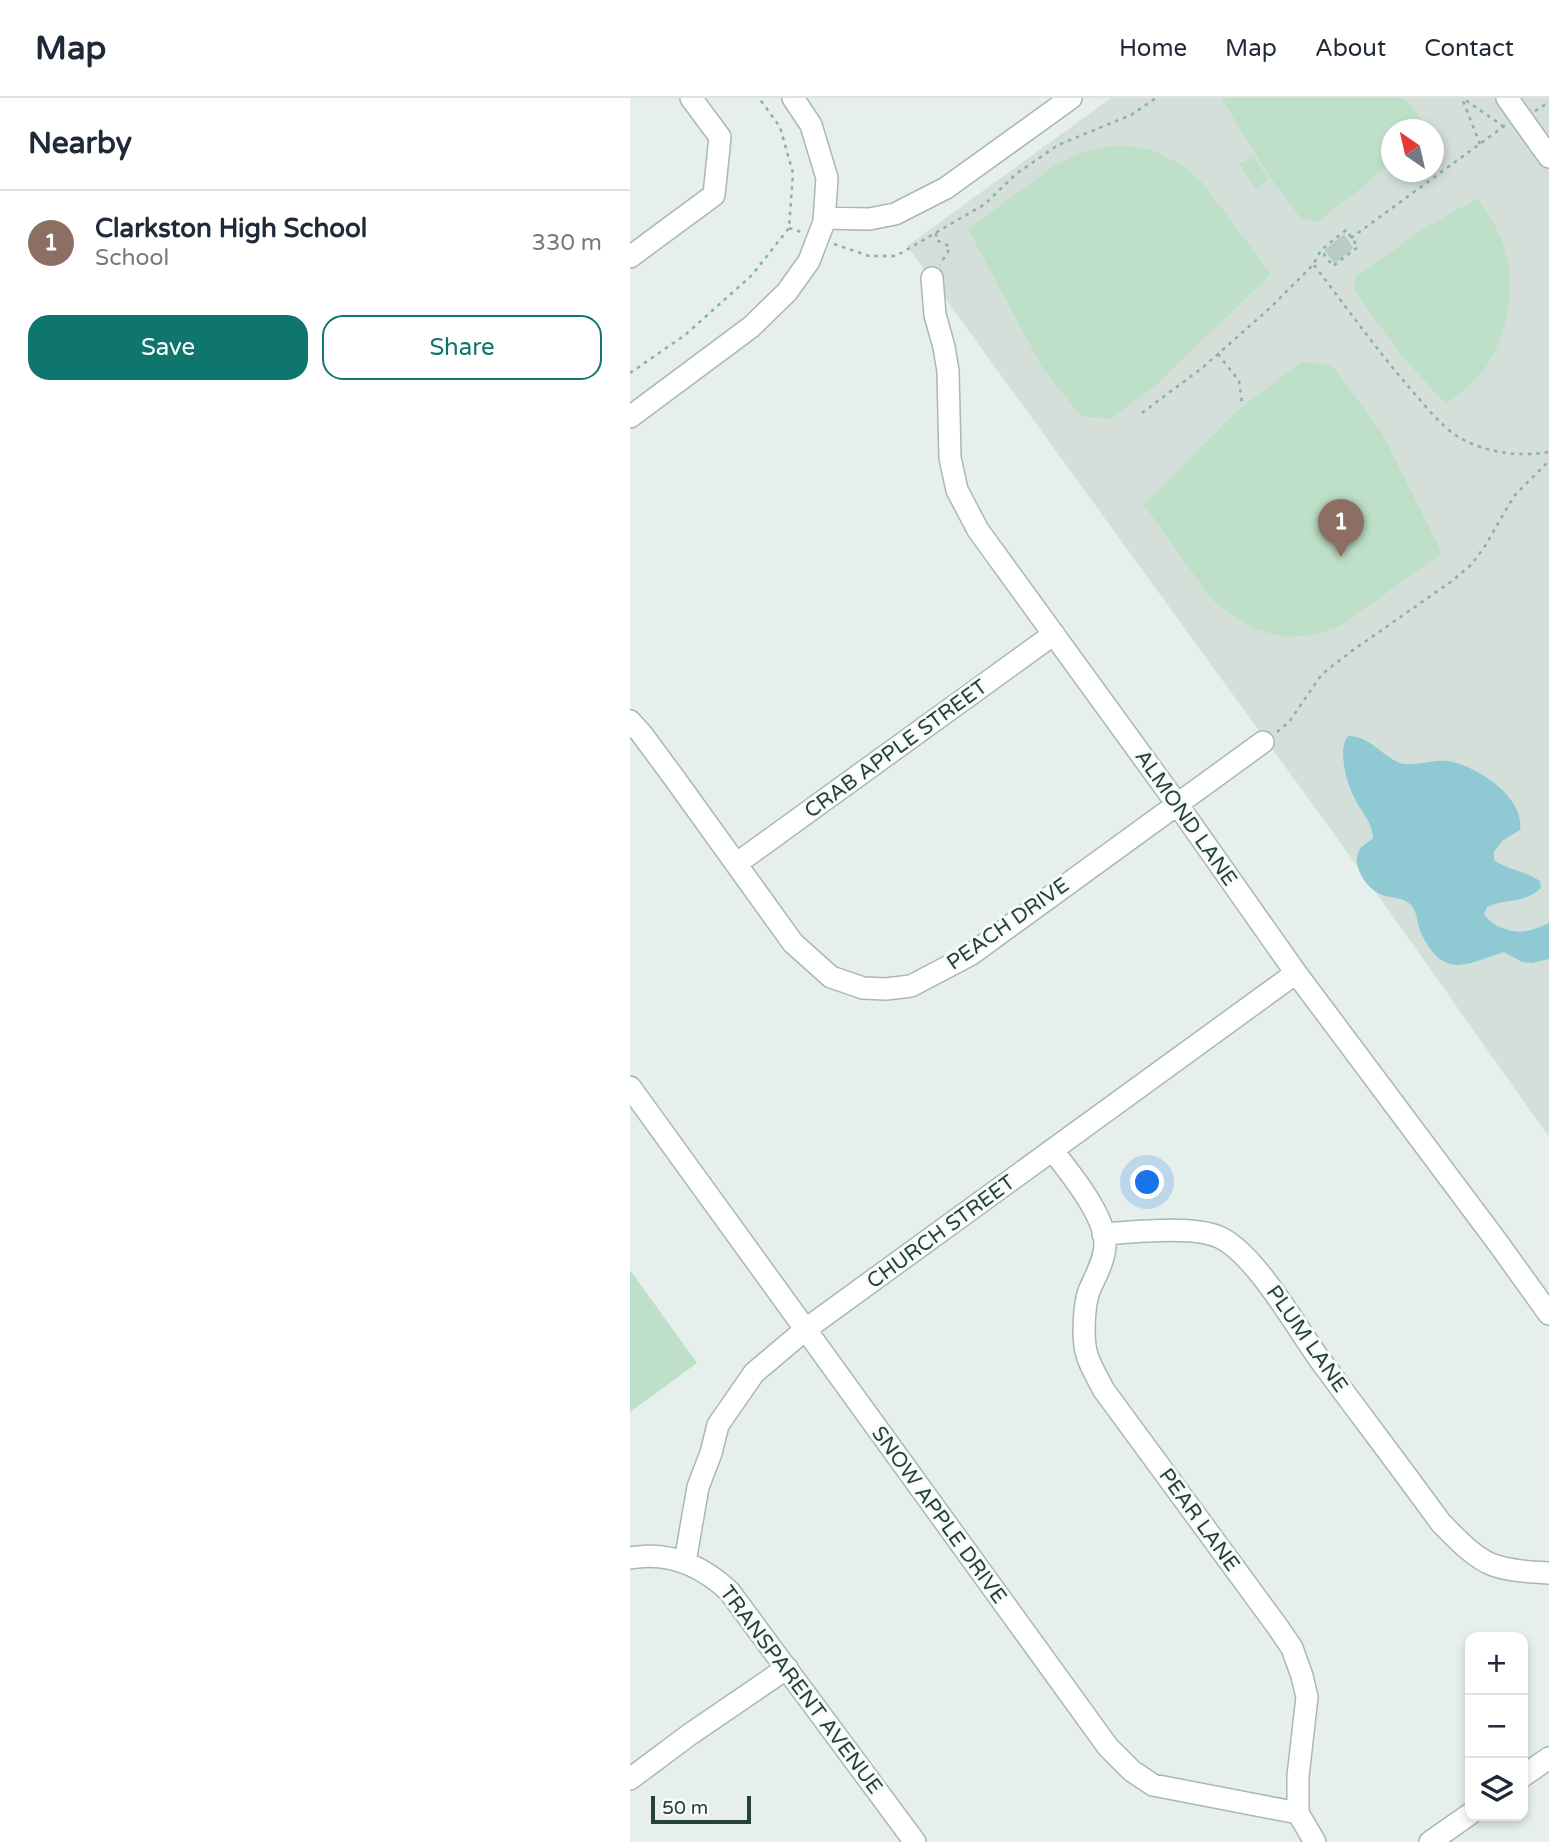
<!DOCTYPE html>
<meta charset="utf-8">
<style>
body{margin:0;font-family:"Varela Round",sans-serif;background:#f6f6f7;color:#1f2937}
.controls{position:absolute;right:21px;bottom:21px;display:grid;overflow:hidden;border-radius:14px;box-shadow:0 4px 10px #0003}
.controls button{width:63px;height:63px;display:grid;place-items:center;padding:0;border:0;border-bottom:2px solid #e0e1e3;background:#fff;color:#1f2937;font:35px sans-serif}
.compass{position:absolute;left:751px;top:21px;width:63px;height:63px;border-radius:50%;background:#fff;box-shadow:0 4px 10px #0003;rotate:326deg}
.scale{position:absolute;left:21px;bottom:18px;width:100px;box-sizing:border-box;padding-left:7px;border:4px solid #24423a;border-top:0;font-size:19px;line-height:24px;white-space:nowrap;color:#24423a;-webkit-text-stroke:5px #f7fbf9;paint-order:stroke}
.you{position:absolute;left:518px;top:1085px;width:24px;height:24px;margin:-18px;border:5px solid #fff;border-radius:50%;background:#1a73e8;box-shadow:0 0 0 10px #1a73e833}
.badge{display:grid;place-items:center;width:46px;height:46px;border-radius:50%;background:#0f766e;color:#fff;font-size:23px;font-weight:700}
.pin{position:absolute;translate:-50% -58px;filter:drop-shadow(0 2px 4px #0008)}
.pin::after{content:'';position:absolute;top:37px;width:24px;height:21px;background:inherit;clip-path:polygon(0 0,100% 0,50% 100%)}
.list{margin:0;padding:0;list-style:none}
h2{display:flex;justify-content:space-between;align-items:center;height:91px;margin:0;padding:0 28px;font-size:30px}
h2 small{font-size:23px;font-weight:400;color:#747a83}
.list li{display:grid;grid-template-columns:46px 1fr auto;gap:21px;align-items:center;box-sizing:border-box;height:105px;padding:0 28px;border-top:2px solid #e0e1e3}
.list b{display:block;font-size:26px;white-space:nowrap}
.list p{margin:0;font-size:23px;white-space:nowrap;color:#747a83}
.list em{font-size:23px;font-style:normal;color:#747a83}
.actions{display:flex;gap:14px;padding:21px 28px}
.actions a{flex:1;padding:16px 0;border:2px solid #0f766e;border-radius:21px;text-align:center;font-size:24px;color:#0f766e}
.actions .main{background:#0f766e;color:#fff}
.icon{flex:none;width:38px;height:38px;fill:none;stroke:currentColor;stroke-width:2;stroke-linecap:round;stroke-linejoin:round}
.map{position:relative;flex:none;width:919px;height:1744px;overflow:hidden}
header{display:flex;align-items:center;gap:42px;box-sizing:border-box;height:98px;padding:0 35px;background:#fff;border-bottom:2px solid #e0e1e3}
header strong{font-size:33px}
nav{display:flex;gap:38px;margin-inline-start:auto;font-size:24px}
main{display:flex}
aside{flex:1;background:#fff}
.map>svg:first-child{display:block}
.built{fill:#d4dfda;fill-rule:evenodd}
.green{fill:#bfe0c8}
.water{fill:#8ec9d4}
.building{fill:#bbcac4;stroke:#b8c9c2;stroke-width:2}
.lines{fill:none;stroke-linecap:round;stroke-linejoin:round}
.minor-casing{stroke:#a8b8b2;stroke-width:24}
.path{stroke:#86b3a5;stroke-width:2.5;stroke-dasharray:3.5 5;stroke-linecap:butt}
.minor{stroke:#fff;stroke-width:21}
.labels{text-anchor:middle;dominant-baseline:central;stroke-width:6;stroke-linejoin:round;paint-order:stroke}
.street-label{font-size:21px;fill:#24423a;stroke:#f7fbf9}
</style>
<header>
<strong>Map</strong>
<nav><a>Home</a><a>Map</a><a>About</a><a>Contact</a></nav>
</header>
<main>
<aside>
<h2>Nearby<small></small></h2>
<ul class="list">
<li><span class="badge" style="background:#8d6e63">1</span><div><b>Clarkston High School</b><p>School</p></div><em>330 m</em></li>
</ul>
<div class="actions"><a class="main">Save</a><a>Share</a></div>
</aside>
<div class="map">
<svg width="919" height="1744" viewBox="0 0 919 1744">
<rect width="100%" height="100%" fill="#e6efeb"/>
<path class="built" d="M481 0H919V1039L728 769 277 148ZM762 32H804V74H762Z"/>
<path class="green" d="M591 0H772L782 8 797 31 762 32 761 63 733 89 687 124 671 121 641 81Z
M489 47 519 51 549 65 571 83 641 176 523 290 479 321 451 318 413 271 338 131 427 66 455 53Z
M623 57 639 82 626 91 609 66Z
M848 100C855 112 864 125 870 138 889 180 880 236 853 273 842 286 830 296 816 306L770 256 724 192 726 178 795 130Z
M671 264 702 267 752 335 812 455 712 527 684 537 655 539 628 532 604 519 581 501 514 407 607 313Z
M0 1172 67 1265 0 1314Z"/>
<path class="water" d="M718 638C739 637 752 658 770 665 782 669 803 661 818 663 847 668 895 699 890 732L872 743 864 754V762C878 772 895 773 910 783L911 790C894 806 876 800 857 809L854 816C861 828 882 836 896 833 904 832 912 828 919 825V861L902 865 892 864 874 854C838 865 815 883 792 837 787 828 788 814 781 807 773 798 760 801 750 796 736 790 720 766 730 751 733 747 739 744 743 740 743 725 731 714 725 701 717 687 707 651 718 638Z"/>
<path class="building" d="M714 138 722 150 705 164 696 152Z"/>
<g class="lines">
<defs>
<path id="minor" d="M877 0 919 59
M194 120 239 121 265 116 316 90 441 0
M0 159 84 97 90 39 61 0
M302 180 305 217 314 249 318 273 320 360 327 392 348 432 547 706 666 875 868 1145 919 1216
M0 319 121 229 157 194 179 163 194 124 197 80 181 27 163 0
M0 623 11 635 45 681 163 845 201 879 233 890 256 891 281 888 340 857 633 644
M106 766 424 536
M0 989 478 1649 502 1673 523 1687 668 1715
M423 1053C440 1075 475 1117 475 1146 475 1162 465 1179 459 1193 454 1207 452 1242 457 1257 460 1268 468 1280 473 1291L647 1528 662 1550 672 1578 677 1599 668 1678V1715L685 1744
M473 1136C503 1134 563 1127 589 1139 624 1154 667 1230 690 1262 730 1316 771 1370 811 1425 825 1439 844 1460 863 1467 881 1473 900 1474 919 1475
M0 1460C38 1453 71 1467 99 1493L285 1744
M55 1464 68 1389 81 1355 88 1327 124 1275 176 1231 666 875
M893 1678 919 1660
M0 1681 59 1637 157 1570
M800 1744 840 1716"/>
</defs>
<use href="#minor" class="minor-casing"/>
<path class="path" d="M905 13 919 4
M850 46 833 3 834 1 873 28
M159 130 171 134
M306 135V142L317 147 320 150 310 167
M721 140 877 26
M204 146 239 158H266L355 106 386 76 428 47 501 17 526 0
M684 167C717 210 748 254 784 295 797 310 812 329 830 340 857 355 889 359 919 354
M588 256 609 283 612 305
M0 275 55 237 122 177 159 130 163 75 150 29 129 0
M512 315 572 270 588 256 640 210 683 167 691 152 716 132 728 149 703 168 691 152
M647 634 659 624 692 576 723 552 822 483 841 467 855 448 884 398 919 363"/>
<use href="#minor" class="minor"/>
</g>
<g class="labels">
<g class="street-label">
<text transform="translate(266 651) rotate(-36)">CRAB APPLE STREET</text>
<text transform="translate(556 720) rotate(55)">ALMOND LANE</text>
<text transform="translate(378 826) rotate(-35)">PEACH DRIVE</text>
<text transform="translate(311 1134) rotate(-36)">CHURCH STREET</text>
<text transform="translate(677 1241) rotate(55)">PLUM LANE</text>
<text transform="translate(309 1417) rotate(54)">SNOW APPLE DRIVE</text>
<text transform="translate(569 1422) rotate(54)">PEAR LANE</text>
<text transform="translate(171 1592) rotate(53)">TRANSPARENT AVENUE</text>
</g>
</g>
</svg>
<div class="controls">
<button>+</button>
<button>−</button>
<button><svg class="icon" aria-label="layers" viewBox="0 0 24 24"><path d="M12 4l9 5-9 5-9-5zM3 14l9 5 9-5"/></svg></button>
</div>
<svg class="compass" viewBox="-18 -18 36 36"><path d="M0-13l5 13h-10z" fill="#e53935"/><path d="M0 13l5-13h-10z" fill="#747a83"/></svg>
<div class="scale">50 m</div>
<div class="you"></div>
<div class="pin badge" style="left:711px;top:459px;background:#8d6e63">1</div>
</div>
</main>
